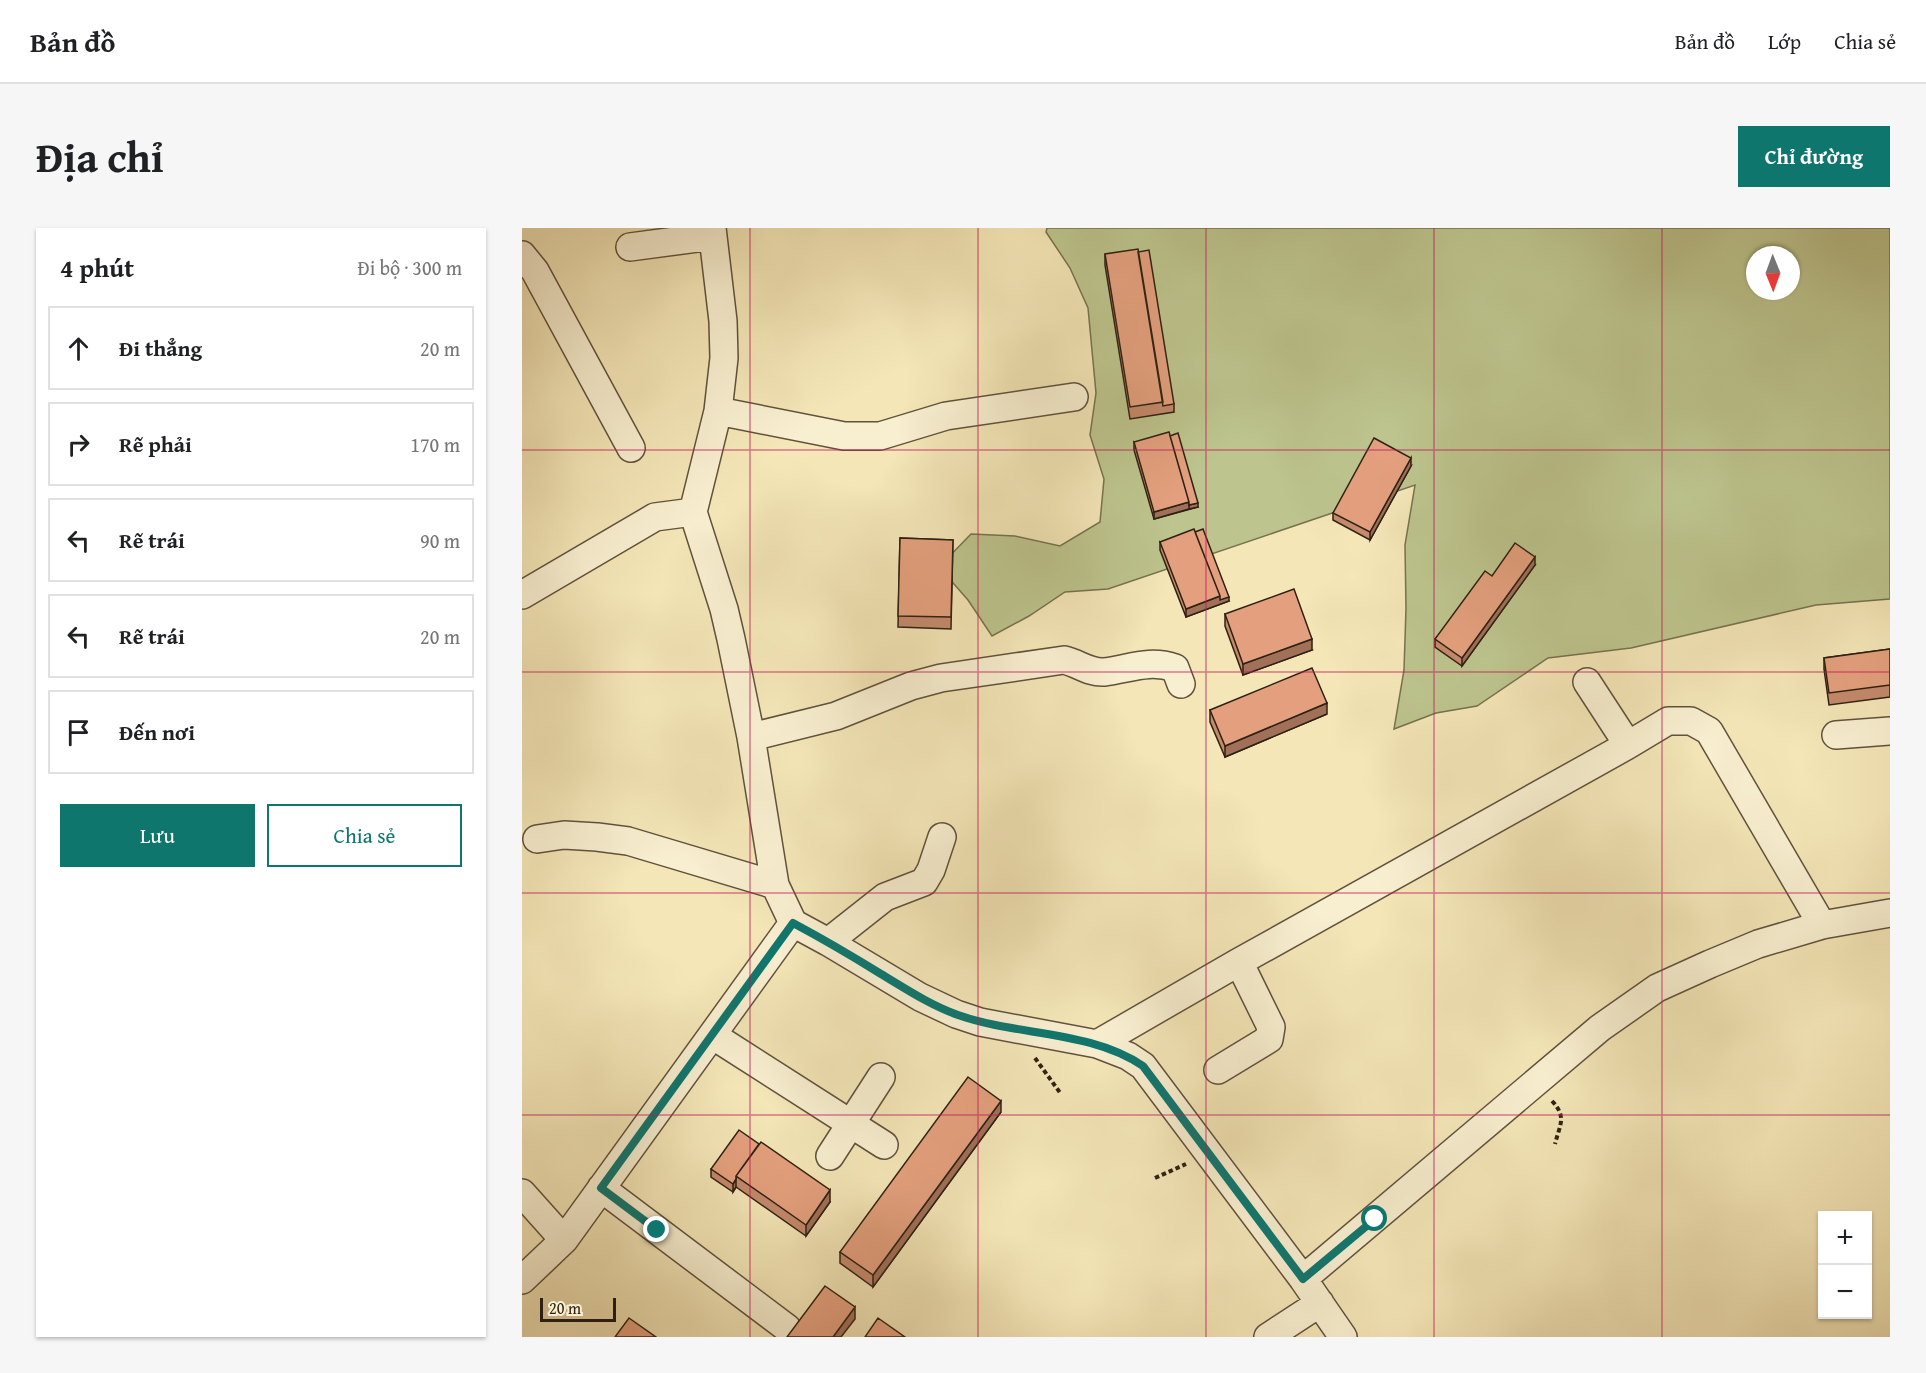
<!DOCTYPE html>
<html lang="vi">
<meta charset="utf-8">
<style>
body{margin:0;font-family:"Gentium Book Plus",serif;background:#f6f6f6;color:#202124}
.controls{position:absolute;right:18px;bottom:18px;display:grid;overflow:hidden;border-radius:0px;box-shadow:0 2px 4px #0004}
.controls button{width:54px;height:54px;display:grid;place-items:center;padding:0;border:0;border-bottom:2px solid #e0e0e0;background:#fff;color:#202124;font:30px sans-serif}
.compass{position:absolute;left:1224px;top:18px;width:54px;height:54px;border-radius:50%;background:#fff;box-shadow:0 2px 4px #0004;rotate:179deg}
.scale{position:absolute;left:18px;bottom:15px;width:76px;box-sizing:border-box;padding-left:6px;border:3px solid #2e2113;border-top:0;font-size:16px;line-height:21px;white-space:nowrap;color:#2e2113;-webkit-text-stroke:4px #f8efd0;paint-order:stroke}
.stop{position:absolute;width:18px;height:18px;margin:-14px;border:4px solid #0f766e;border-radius:50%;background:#fff}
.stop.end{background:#0f766e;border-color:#fff;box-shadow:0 2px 6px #0008}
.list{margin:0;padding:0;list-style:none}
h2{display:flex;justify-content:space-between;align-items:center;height:78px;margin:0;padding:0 24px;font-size:26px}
h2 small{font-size:20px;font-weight:400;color:#757577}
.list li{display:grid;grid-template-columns:39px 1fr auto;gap:18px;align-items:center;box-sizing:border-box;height:84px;margin:0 12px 12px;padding:0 12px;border:2px solid #e0e0e0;border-radius:0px}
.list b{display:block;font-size:22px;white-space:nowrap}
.list em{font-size:20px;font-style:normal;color:#757577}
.actions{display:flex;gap:12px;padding:18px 24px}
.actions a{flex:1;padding:14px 0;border:2px solid #0f766e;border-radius:0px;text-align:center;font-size:21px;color:#0f766e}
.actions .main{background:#0f766e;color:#fff}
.icon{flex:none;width:33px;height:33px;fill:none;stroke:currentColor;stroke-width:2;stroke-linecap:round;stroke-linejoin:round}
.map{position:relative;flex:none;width:1368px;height:1109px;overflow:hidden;border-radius:0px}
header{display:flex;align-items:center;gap:36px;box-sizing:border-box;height:84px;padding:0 30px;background:#fff;border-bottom:2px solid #e0e0e0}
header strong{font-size:28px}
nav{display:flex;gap:33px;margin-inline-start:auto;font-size:21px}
.intro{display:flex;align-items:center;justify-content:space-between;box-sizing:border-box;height:144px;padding:0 36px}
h1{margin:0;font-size:42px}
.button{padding:15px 27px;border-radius:0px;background:#0f766e;color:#fff;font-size:21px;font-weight:700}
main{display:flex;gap:36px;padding:0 36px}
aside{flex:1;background:#fff;border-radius:0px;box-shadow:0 2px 4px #0004}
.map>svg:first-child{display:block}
.green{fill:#bdc48d;stroke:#767250;stroke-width:1.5;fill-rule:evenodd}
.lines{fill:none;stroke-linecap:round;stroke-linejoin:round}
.minor-casing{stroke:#60523c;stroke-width:30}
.path{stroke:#2e2113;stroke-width:4;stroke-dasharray:4.5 3;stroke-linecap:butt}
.minor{stroke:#f8efd0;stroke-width:27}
.wall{fill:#c48a6c;stroke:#2e2113;stroke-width:1.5}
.shaded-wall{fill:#a07058;stroke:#2e2113;stroke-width:1.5}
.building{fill:#e4a07e;stroke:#2e2113;stroke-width:1.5}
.route{stroke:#0f766e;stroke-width:8}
.grid{fill:none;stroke:#c2185b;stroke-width:1.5;stroke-opacity:0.55}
</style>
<header>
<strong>Bản đồ</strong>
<nav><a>Bản đồ</a><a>Lớp</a><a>Chia sẻ</a></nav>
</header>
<div class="intro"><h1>Địa chỉ</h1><a class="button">Chỉ đường</a></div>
<main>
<aside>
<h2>4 phút<small>Đi bộ · 300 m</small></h2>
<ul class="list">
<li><svg class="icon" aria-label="ahead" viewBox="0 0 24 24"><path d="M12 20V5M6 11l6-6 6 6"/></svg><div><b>Đi thẳng</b></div><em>20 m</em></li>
<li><svg class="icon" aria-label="right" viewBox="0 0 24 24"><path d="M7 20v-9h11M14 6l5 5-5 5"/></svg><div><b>Rẽ phải</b></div><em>170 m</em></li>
<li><svg class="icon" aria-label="left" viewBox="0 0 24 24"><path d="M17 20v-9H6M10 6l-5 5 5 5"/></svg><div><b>Rẽ trái</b></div><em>90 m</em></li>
<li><svg class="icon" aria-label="left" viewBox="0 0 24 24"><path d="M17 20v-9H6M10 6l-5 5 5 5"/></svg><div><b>Rẽ trái</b></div><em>20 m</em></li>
<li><svg class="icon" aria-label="arrive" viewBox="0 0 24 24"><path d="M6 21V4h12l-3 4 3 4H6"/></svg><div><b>Đến nơi</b></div></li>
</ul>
<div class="actions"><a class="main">Lưu</a><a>Chia sẻ</a></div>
</aside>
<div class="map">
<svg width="1368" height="1109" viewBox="0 0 1368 1109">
<rect width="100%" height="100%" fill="#f4e6b7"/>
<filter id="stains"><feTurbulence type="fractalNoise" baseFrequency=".00333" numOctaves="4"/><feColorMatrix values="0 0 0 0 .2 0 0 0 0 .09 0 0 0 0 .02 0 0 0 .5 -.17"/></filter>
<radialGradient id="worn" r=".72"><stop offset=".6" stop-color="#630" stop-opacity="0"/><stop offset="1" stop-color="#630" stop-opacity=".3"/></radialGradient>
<path class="green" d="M525 0H1368V371L1294 377 1109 420 1026 430 955 478 914 485 872 501 882 442 884 380 883 317 893 257 586 361 543 364 507 388 470 408 446 372 417 339 449 306 493 308 538 318 578 294 582 251 568 207 574 165 566 80 548 40 524 4ZM1233 27H1269V63H1233Z"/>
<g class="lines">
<defs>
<path id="minor" d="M190 0 201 93 202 130 196 183 171 284 202 381 209 411 229 509 253 657 271 695 306 714 398 769 434 786 458 794 575 816 606 828 621 838 781 1051 821 1109
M108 19 191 8
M0 27 13 43 109 220
M196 183 322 208H358L424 188 552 169
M0 367 133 289 171 284
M1065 454 1106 517
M1314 507 1368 503
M229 509 314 488 389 458 419 450 542 432C556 435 567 445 582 444 607 441 627 431 653 440L659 456
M15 611 42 607 75 609 106 613 253 657
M306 714 363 669 402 654 409 642 420 609
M190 807 362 917
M575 816 717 734 1106 517 1146 493H1169L1187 503 1300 697
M696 842 747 811 749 799 717 734
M308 928 359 849
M79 960 265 1100
M0 965 42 1012
M781 1051 1078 800 1135 760 1188 736 1236 716 1300 697 1368 685
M0 1052 42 1012 271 695
M746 1109 798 1075"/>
</defs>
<use href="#minor" class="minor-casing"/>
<path class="path" d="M513 830 539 866
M1030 873C1045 889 1038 896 1033 916
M633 950 664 936"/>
<use href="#minor" class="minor"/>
</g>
<path class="wall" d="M583 26 652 176V184L608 191 583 37Z
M612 214 676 279 632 291 612 222Z
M889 238 848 312 811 292V285Z
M378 310 431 312 429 401 376 399Z
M638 314 707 373 664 389 638 322Z
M1013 337 940 438 913 419V411L970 348Z
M703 386 790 422 721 447 703 398Z
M1368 421V469L1307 477 1302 441V430Z
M688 482 805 486 703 529 688 494Z
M479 884 351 1059 318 1035V1024Z
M189 941 308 974 284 1008 214 959 211 964 189 949Z"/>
<path class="shaded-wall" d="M889 230V238L848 312V304Z
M667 274V281L632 291V284Z
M676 275V279L667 281V277Z
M1013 329V337L940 438V430Z
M698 368 707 369V373L664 389V381Z
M790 411V422L721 447V436Z
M805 475V486L703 529V518Z
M479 873V884L351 1059V1047Z
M214 951V959L211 964V956Z
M308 962V974L284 1008V997Z
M333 1079V1091L319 1109H311Z"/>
<path class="building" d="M616 21 641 174 608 179 583 26Z
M627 22 652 176 641 178 616 24Z
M647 204 667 274 632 284 612 214Z
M656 205 676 275 667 277V274L648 208Z
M852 210 889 230 848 304 811 285Z
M672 301 698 368 664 381 638 314Z
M681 301 707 369 698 372V368L673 304Z
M378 310 431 312 429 389 376 388Z
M993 315 1013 329 940 430 913 411 963 343 970 348Z
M772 361 790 411 721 436 703 386Z
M1368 421V457L1307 465 1302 430Z
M790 440 805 475 703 518 688 482Z
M446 849 479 873 351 1047 318 1024Z
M217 902 237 916 214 948V951L211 956 189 941Z
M239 914 308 962 284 997 214 948Z
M303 1058 333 1079 311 1109H265Z
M107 1090 134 1109H93Z
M356 1090 383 1109H343Z"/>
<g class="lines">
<path class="route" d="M135 1002 79 960 271 695C301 711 330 728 359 746 384 761 408 777 436 787 495 808 568 802 621 838L781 1051 853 991"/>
</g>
<path class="grid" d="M228 0V1109M456 0V1109M684 0V1109M912 0V1109M1140 0V1109M0 222H1368M0 444H1368M0 665H1368M0 887H1368"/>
<rect width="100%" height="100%" filter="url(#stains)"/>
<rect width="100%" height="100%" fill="url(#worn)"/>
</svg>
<div class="controls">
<button>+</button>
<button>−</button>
</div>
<svg class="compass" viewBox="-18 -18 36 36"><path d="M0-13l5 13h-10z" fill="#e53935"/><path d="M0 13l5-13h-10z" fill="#757577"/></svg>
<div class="scale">20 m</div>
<div class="stop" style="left:853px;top:991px"></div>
<div class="stop end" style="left:135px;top:1002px"></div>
</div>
</main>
